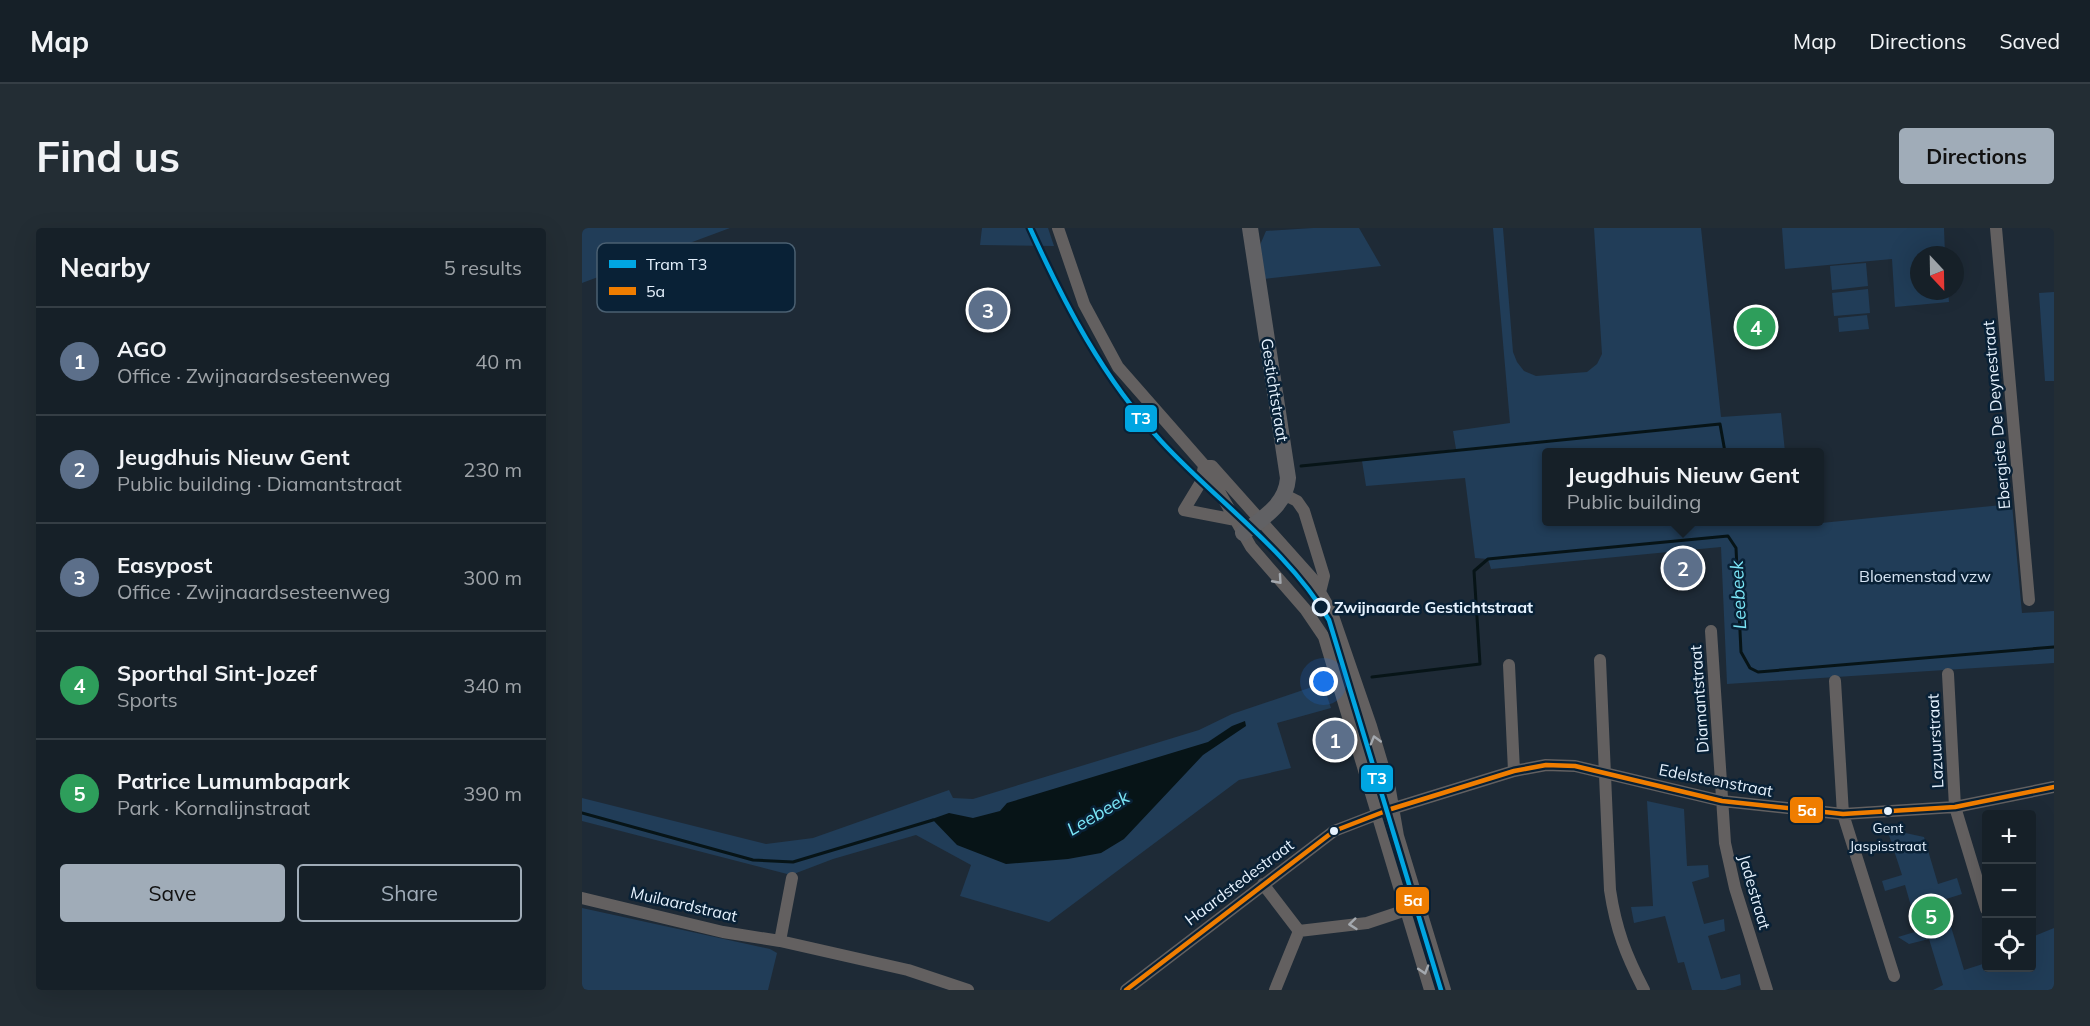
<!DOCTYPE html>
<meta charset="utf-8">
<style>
body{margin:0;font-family:Mulish,sans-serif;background:#232d34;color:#f1f3f6}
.controls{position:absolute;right:18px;bottom:18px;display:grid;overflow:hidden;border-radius:6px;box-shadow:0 6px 24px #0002}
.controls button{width:54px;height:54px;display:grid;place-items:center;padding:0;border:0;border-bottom:2px solid #353e45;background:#162028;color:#f1f3f6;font:30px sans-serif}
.compass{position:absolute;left:1328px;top:18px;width:54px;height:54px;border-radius:50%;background:#162028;box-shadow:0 6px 24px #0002;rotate:158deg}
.you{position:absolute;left:742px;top:454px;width:21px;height:21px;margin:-15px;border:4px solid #fff;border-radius:50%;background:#1a73e8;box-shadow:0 0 0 9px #1a73e833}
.badge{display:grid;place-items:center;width:39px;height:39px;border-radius:50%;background:#a0acb8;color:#fff;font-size:20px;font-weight:700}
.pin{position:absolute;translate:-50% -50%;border:3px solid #fff;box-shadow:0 2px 6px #0006}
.popup{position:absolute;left:960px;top:220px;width:282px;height:78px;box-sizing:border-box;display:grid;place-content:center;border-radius:6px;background:#162028;filter:drop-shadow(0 2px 4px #0005);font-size:20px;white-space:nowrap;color:#9ea3a8}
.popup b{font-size:22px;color:#f1f3f6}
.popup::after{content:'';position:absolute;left:50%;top:100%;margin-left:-12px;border:12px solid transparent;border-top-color:#162028}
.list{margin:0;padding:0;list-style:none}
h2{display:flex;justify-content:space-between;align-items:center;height:78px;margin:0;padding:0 24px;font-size:26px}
h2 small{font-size:20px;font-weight:400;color:#9ea3a8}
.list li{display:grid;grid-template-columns:39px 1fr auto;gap:18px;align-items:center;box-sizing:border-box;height:108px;padding:0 24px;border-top:2px solid #353e45}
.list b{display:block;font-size:22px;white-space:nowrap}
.list p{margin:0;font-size:20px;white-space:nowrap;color:#9ea3a8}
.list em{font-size:20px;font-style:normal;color:#9ea3a8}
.actions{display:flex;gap:12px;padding:18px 24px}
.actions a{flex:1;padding:14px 0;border:2px solid #a0acb8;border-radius:6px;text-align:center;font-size:21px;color:#a0acb8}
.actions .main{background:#a0acb8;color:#111}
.icon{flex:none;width:33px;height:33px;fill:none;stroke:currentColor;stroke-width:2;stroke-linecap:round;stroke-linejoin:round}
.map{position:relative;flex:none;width:1472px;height:762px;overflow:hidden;border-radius:6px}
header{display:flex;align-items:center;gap:36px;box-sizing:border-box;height:84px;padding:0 30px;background:#162028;border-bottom:2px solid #353e45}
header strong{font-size:28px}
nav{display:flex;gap:33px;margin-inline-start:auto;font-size:21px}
.intro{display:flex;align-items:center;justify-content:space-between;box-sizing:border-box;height:144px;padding:0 36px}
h1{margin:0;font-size:42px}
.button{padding:15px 27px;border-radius:6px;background:#a0acb8;color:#111;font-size:21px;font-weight:700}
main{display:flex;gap:36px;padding:0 36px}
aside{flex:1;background:#162028;border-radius:6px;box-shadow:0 6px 24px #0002}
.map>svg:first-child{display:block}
.green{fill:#213d58}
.water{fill:#071417}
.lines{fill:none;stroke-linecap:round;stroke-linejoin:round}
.stream{stroke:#071417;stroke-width:3}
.minor{stroke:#636060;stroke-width:12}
.major{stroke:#616164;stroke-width:16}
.bus-1-casing{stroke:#092136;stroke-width:9}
.bus-1{stroke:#ef7d00;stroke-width:4.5}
.tram-1-casing{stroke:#092136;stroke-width:9}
.tram-1{stroke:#00a6e2;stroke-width:4.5}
.oneway{stroke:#a4a9af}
.stop-dot{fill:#092136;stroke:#e6f2fe;stroke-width:3}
.bus-dot{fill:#e6f2fe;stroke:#092136;stroke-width:2}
.labels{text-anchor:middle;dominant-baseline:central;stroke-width:5;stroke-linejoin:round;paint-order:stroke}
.bus-label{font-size:14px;fill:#e6f2fe;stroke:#092136}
.street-label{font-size:16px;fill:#e6f2fe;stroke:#092136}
.park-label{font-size:16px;fill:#d7e5f4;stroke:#092136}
.stop-label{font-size:16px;font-weight:bold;fill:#e6f2fe;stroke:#092136;text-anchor:start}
.water-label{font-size:18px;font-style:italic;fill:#7be7f8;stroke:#092136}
.key{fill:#092136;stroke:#4b6072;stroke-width:1.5}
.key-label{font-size:16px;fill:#e6f2fe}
.line-badge{stroke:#092136;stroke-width:2}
.badge-label{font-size:16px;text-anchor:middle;font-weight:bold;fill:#fff}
</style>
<header>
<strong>Map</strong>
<nav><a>Map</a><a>Directions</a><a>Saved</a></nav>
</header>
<div class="intro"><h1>Find us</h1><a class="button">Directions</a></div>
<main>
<aside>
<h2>Nearby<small>5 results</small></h2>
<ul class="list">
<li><span class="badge" style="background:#5c6f8a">1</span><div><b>AGO</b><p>Office · Zwijnaardsesteenweg</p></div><em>40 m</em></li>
<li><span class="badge" style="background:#5c6f8a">2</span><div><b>Jeugdhuis Nieuw Gent</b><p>Public building · Diamantstraat</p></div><em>230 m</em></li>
<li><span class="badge" style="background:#5c6f8a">3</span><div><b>Easypost</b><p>Office · Zwijnaardsesteenweg</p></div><em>300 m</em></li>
<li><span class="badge" style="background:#2e9e5b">4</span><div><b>Sporthal Sint-Jozef</b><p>Sports</p></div><em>340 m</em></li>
<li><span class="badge" style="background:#2e9e5b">5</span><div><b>Patrice Lumumbapark</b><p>Park · Kornalijnstraat</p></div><em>390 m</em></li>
</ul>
<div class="actions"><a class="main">Save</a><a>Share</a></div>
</aside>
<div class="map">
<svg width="1472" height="762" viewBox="0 0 1472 762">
<rect width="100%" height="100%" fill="#1e2a36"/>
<path class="green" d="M0 0H148L0 55Z
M400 0H466L472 18 398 17Z
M731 0H777L799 38 682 51 678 17 684 3Z
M911 0H921L931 124 935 134 942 143 954 148 1005 144 1015 136 1020 126 1012 0H1119L1139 189 1199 185 1203 224H964V294H1208L1209 298 1430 276 1440 385 1472 383V435L1145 456 1139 319 909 341 906 331 893 330 883 250 784 258 780 233 874 221 871 203 928 195Z
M1200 0H1362L1363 27H1337V63H1366L1367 74 1313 79 1310 31 1203 41Z
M1284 35 1286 58 1250 62 1248 38Z
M1286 61 1288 85 1252 88 1250 65Z
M1472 64V153H1463L1457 65Z
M1285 87 1287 101 1257 104 1256 90Z
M740 453 749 480 695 495 709 540 657 552 467 694 378 668 389 637 334 607 251 631 209 647 0 593V570L184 616 231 610 367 562 371 570 391 571 617 502 650 486 730 459Z
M1065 573 1102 581 1105 638 1126 637 1127 649 1110 654 1122 696 1142 691 1143 703 1126 708 1139 751 1158 746 1159 757 1143 762H1110L1102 734 1096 735 1083 688 1052 695 1049 679 1071 678Z
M1305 601 1342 609 1356 656 1375 650 1380 666 1361 672 1382 742 1404 735V740H1450V709L1472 700V762H1351L1361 757 1347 711 1327 716 1316 709 1336 703 1323 657 1303 663 1300 653 1320 647Z
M0 680 188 721 195 725 186 762H0Z"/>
<path class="water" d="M663 493 664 498 621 527 542 611 519 625 486 631 424 636 375 617 350 591 367 585 391 590 418 583 425 575 626 514 650 498Z"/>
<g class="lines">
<path class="stream" d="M719 238 1138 196 1143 224
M1153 295V294
M790 449 898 436 892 343 906 331 1146 308 1154 320 1159 424 1168 440 1176 444 1472 419
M0 585 171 632 211 634 351 592"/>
<path class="minor" d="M476 0 502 76 536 139 622 237 669 319 723 381 742 409 848 762
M1414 0 1447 372
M622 238 619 254 602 282 659 293
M625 238H630L730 350 750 385 789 498 808 562 816 608 863 762
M703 267 715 273 722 283 742 348 738 364
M1129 403 1143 615 1153 660 1185 762
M1018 432 1028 662C1034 702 1044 727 1062 762
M927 437 932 543
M1366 446 1373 579 1404 681
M1253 453 1261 586 1312 748
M681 656 717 703 693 762
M0 670 141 704 198 713 326 742 386 762
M717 703 785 695 824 682
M198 713 210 650
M544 762 752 603 809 581 932 543 964 537 993 538 1140 573 1261 586 1373 579 1472 559"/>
<path class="major" d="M661 305C681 290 704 277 706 250L668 0"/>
<defs>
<path id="bus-1" d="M803 583 858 762
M544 762 752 603 809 581 932 543 964 537 993 538 1140 573 1261 586 1373 579 1472 559"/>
</defs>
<use href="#bus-1" class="bus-1-casing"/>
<use href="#bus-1" class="bus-1"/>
<defs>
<path id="tram-1" d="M448 0C483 77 521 150 579 213 633 272 706 322 747 392L859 762"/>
</defs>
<use href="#tram-1" class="tram-1-casing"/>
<use href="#tram-1" class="tram-1"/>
</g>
<defs><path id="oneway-chevron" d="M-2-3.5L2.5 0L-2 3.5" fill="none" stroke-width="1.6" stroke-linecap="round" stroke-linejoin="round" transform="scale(1.5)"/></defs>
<g class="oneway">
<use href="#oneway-chevron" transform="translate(696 352) rotate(48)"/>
<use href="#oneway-chevron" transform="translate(793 512) rotate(-106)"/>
<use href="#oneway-chevron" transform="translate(771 696) rotate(174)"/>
<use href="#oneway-chevron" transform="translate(842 742) rotate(73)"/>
</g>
<circle class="stop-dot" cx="739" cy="379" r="8"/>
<g class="bus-dot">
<circle cx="1306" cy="583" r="5"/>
<circle cx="752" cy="603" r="5"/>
</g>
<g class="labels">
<g class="bus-label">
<text x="1306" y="600">Gent<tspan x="1306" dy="18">Jaspisstraat</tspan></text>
</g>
<g class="street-label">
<text transform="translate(693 162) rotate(81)">Gestichtstraat</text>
<text transform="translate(1414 187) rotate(-95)">Ebergiste De Deynestraat</text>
<text transform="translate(1117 471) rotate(-94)">Diamantstraat</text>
<text transform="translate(1353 513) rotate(-93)">Lazuurstraat</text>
<text transform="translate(1134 552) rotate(11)">Edelsteenstraat</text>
<text transform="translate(657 654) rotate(-37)">Haardstedestraat</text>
<text transform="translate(1173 664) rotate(74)">Jadestraat</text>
<text transform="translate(102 676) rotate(13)">Muilaardstraat</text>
</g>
<g class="park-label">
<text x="1343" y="348">Bloemenstad vzw</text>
</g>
<g class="stop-label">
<text x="752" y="379">Zwijnaarde Gestichtstraat</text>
</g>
<g class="water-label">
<text transform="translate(1156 367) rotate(-93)">Leebeek</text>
<text transform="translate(516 585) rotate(-31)">Leebeek</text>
</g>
</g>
<rect x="15" y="15" width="198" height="69" rx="9" class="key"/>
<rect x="27" y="32" width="27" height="8" fill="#00a6e2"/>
<rect x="27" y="59" width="27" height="8" fill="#ef7d00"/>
<g class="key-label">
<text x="64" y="42">Tram T3</text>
<text x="64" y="69">5a</text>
</g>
<g class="line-badge">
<rect x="542" y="176" width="34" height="29" rx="6" fill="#00a6e2"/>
<rect x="778" y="536" width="34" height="29" rx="6" fill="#00a6e2"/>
<rect x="1207" y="568" width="35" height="28" rx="6" fill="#ef7d00"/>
<rect x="813" y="658" width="35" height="29" rx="6" fill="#ef7d00"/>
</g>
<g class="badge-label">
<text x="559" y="196">T3</text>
<text x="795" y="556">T3</text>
<text x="1225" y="588">5a</text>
<text x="831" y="678">5a</text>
</g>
</svg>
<div class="controls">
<button>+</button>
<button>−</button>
<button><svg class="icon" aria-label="locate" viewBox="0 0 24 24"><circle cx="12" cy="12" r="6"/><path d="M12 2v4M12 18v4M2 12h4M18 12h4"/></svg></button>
</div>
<svg class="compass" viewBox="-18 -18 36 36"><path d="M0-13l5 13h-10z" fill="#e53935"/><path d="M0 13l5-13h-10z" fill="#9ea3a8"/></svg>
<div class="you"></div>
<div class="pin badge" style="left:753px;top:512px;background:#5c6f8a">1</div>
<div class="pin badge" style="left:1101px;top:340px;background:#5c6f8a">2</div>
<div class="popup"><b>Jeugdhuis Nieuw Gent</b>Public building</div>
<div class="pin badge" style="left:406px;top:82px;background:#5c6f8a">3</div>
<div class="pin badge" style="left:1174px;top:99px;background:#2e9e5b">4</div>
<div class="pin badge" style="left:1349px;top:688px;background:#2e9e5b">5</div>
</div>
</main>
